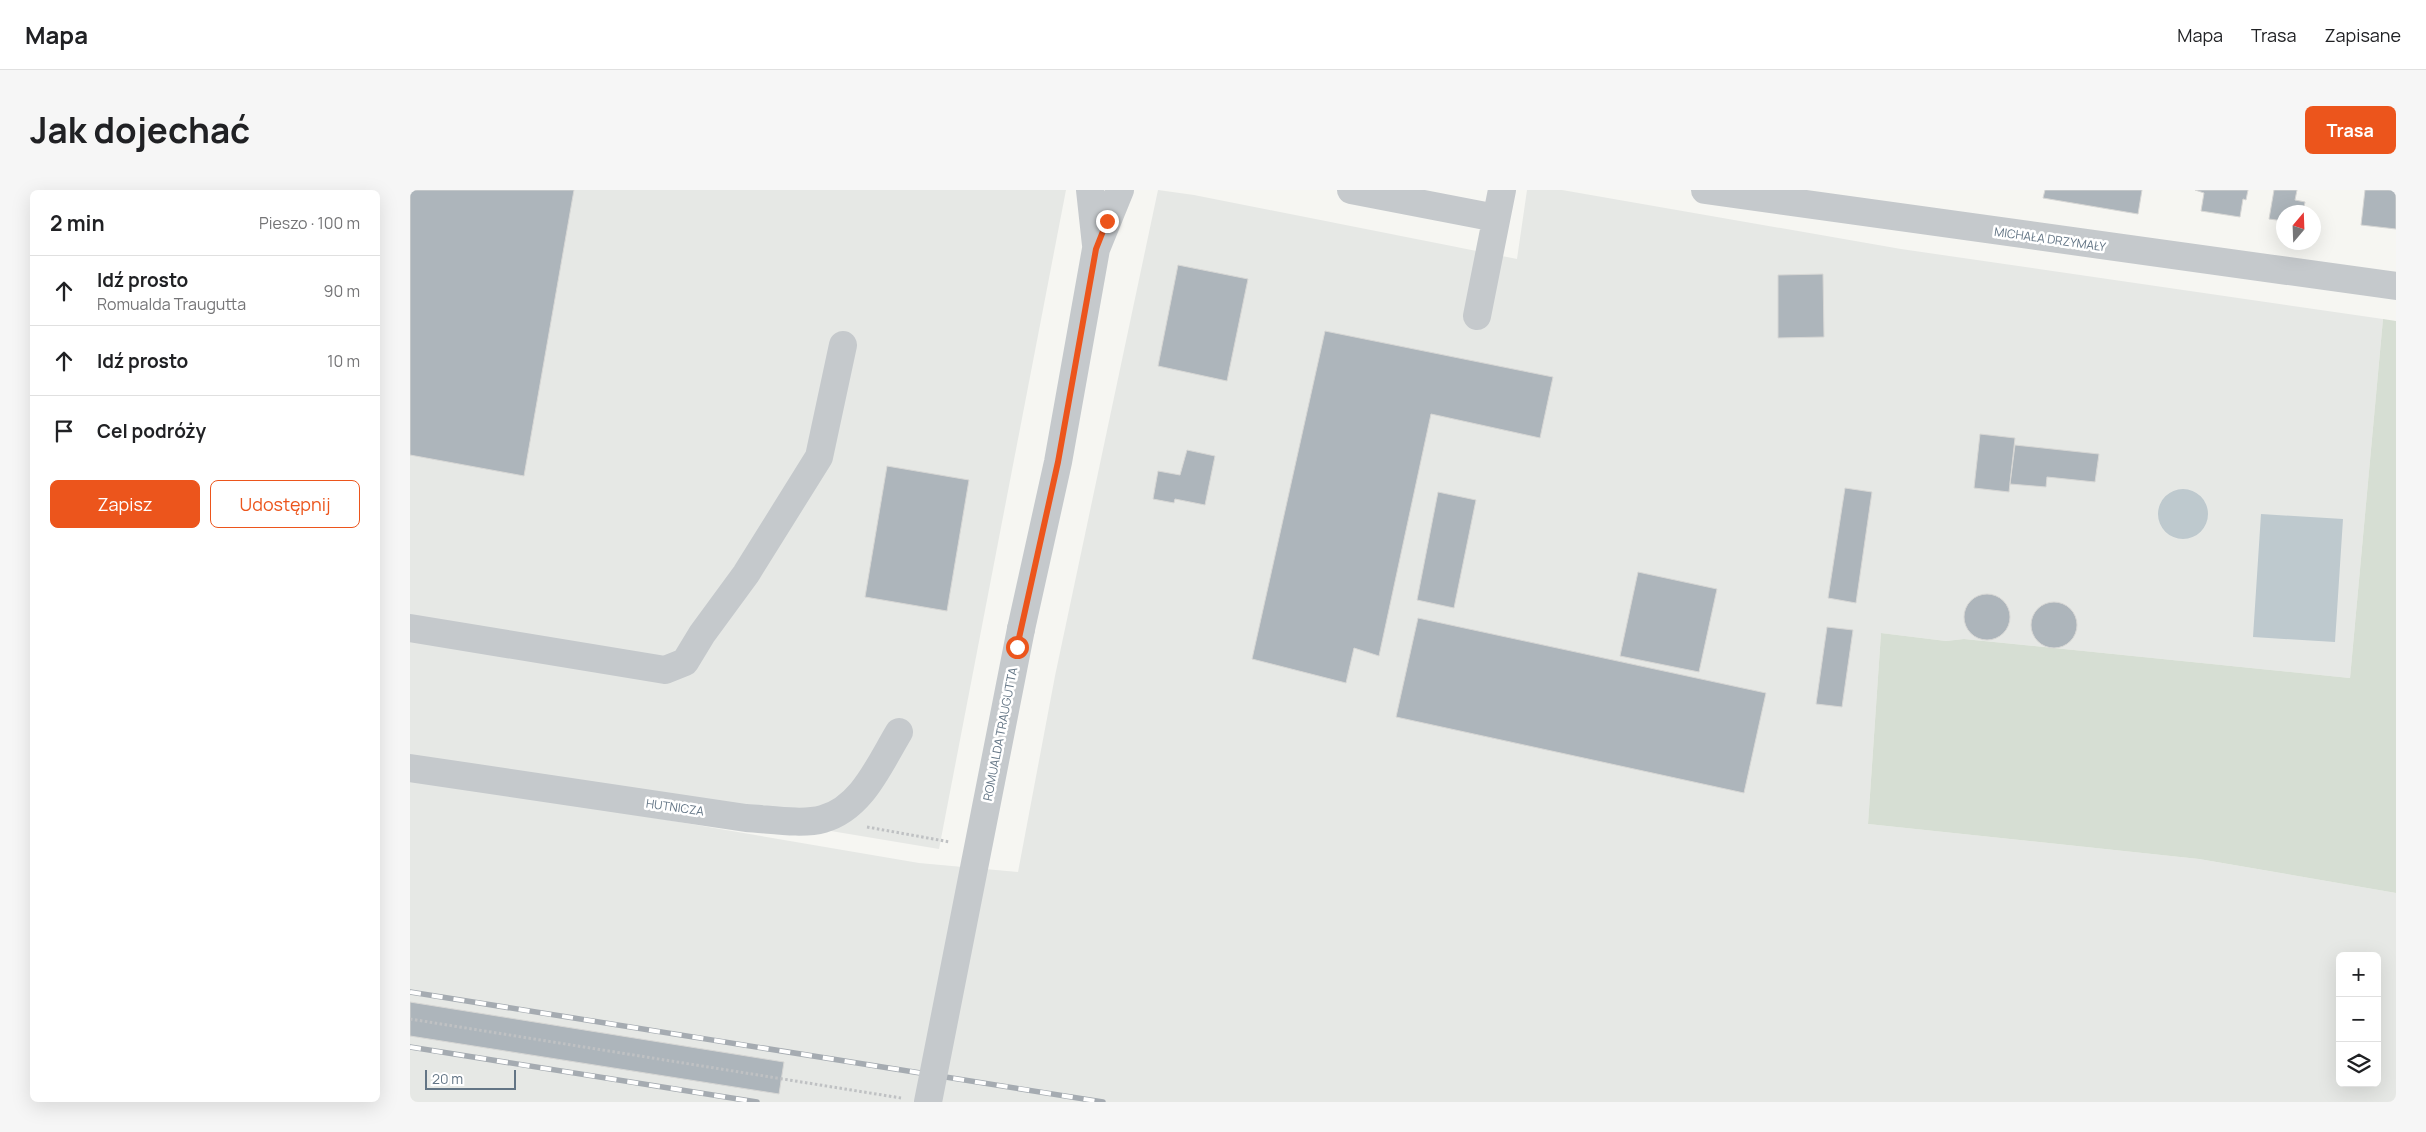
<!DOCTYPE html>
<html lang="pl">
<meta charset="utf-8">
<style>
body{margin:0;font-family:Manrope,sans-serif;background:#f6f6f6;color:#202124}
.controls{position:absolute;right:15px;bottom:15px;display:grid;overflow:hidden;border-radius:8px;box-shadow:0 5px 20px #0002}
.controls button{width:45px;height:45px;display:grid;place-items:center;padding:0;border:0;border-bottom:1px solid #e0e0e0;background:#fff;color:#202124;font:25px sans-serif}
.compass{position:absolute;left:1866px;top:15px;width:45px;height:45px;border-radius:50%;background:#fff;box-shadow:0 5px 20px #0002;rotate:19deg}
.scale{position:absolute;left:15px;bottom:12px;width:91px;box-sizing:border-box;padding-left:5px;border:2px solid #637585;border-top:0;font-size:14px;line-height:18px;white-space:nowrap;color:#637585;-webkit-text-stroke:4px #fff;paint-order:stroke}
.stop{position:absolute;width:15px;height:15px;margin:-11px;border:4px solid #ec551c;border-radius:50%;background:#fff}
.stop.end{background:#ec551c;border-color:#fff;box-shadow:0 1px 5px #0008}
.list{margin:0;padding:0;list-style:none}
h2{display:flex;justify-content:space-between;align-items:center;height:65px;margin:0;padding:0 20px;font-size:21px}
h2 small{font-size:16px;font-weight:400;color:#757577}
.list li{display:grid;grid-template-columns:32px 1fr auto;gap:15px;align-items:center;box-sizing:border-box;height:70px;padding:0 20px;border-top:1px solid #e0e0e0}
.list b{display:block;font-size:19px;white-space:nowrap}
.list p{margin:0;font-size:16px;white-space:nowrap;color:#757577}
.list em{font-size:16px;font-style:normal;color:#757577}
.actions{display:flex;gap:10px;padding:15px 20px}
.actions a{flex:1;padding:11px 0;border:1px solid #ec551c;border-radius:8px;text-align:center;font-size:18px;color:#ec551c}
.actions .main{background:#ec551c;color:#fff}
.icon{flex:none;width:28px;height:28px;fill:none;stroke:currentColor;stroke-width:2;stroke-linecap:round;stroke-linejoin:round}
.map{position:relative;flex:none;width:1986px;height:912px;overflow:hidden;border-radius:8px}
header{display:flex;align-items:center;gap:30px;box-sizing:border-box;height:70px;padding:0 25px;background:#fff;border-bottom:1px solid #e0e0e0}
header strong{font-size:24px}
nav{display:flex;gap:28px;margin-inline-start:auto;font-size:18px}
.intro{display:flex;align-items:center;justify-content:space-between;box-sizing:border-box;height:120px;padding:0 30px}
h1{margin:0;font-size:35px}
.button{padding:12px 22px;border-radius:8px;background:#ec551c;color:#fff;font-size:18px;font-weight:700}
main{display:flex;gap:30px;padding:0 30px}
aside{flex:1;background:#fff;border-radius:8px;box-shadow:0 5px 20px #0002}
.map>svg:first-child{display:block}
.built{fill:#e6e8e5;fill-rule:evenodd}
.green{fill:#d6ded3}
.water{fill:#bec9ce}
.building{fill:#adb5bb;stroke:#d7d7d5}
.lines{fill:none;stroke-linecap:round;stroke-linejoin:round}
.path{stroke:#bfc1c3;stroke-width:3;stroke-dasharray:2.5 2.5;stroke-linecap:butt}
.minor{stroke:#c5c9cc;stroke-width:28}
.rail-casing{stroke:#a5abb1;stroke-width:5.5}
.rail{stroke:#fff;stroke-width:4;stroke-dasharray:11;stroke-linecap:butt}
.minor-bridge{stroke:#c5c9cc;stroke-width:28}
.route{stroke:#ec551c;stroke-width:6}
.labels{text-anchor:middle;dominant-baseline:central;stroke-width:5;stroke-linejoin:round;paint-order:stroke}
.street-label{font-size:12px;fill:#637585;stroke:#fff}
</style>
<header>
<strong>Mapa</strong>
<nav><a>Mapa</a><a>Trasa</a><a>Zapisane</a></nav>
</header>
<div class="intro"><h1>Jak dojechać</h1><a class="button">Trasa</a></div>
<main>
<aside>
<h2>2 min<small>Pieszo · 100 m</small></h2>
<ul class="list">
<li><svg class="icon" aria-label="ahead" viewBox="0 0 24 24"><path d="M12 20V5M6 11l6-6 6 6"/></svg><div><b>Idź prosto</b><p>Romualda Traugutta</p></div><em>90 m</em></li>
<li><svg class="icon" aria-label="ahead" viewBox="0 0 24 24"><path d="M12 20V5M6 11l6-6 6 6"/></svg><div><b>Idź prosto</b></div><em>10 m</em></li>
<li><svg class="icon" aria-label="arrive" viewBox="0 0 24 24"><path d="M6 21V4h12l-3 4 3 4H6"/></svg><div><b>Cel podróży</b></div></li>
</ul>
<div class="actions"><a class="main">Zapisz</a><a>Udostępnij</a></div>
</aside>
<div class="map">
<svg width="1986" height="912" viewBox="0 0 1986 912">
<rect width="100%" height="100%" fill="#f6f6f2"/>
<path class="built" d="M0 0H656L529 659 0 571Z
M748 0 784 5 1107 69 1117 0H1152L1491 59 1973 129 1940 488 1554 449 1536 451 1471 443 1458 634 1789 669 1986 703V912H0V586L509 673 608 682 645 486ZM1930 766H1967V893H1930Z"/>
<path class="green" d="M1973 129 1986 131V703L1789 669 1458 634 1471 443 1536 451 1554 449 1940 488Z"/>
<path class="water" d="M1748 324a25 25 0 1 1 50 0a25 25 0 1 1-50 0Z
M1851 324 1933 329 1925 452 1843 447Z"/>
<path class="building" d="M0 0H164L114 286 0 265Z
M1635 0H1732L1728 24 1633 8Z
M1785 0H1838L1836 10 1833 9 1830 27 1791 21 1794 3Z
M1864 0H1887L1885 10 1895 12 1893 22H1874V31L1859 29Z
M1955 0H1986V39L1951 35Z
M768 75 838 89 817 191 748 176Z
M1413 84 1414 147 1368 148V85Z
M915 141 1143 187 1130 248 1021 224 969 466 944 458 936 493 842 469Z
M1570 244 1605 248 1599 302 1564 298Z
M1605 255 1689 264 1685 292 1637 287 1636 297 1600 294Z
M777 260 805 266 795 315 765 309 764 313 743 309 748 281 770 285Z
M477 276 559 290 537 421 455 407Z
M1435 298 1462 302 1446 413 1418 408Z
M1028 302 1066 310 1044 418 1007 410Z
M1228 382 1307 399 1289 482 1210 466Z
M1554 427a23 23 0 1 1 46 0a23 23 0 1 1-46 0Z
M1621 435a23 23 0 1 1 46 0a23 23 0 1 1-46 0Z
M1008 428 1356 503 1334 603 986 527Z
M1417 437 1443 440 1432 517 1406 514Z
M0 812 374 872 369 904 0 846Z"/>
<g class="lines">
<path class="path" d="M457 637 540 652
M0 829 491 908"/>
<path class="minor" d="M680 0 686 55
M941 0 1086 28
M1295 0 1986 96
M1067 126 1092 0
M0 438 255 480 275 472 292 444 336 384 409 267 433 155
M611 439 648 272 686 59 710 0
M0 578 336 628C358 629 392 635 413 629 452 618 469 575 489 542"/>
<defs>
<path id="rail" d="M0 802 693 912
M0 857 347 912"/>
</defs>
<use href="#rail" class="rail-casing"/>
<use href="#rail" class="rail"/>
<path class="minor-bridge" d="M518 912 611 439"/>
</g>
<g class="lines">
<path class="route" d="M607 457 648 272 686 59 697 31"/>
</g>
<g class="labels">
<g class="street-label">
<text transform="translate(1640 49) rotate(8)">MICHAŁA DRZYMAŁY</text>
<text transform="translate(590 544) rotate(-79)">ROMUALDA TRAUGUTTA</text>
<text transform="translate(265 617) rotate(8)">HUTNICZA</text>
</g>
</g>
</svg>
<div class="controls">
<button>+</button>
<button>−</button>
<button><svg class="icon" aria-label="layers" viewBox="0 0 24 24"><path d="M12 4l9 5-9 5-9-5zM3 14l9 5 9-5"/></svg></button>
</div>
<svg class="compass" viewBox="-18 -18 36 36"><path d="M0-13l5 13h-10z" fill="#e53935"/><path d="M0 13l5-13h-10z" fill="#757577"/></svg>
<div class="scale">20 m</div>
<div class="stop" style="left:607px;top:457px"></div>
<div class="stop end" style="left:697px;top:31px"></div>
</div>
</main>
